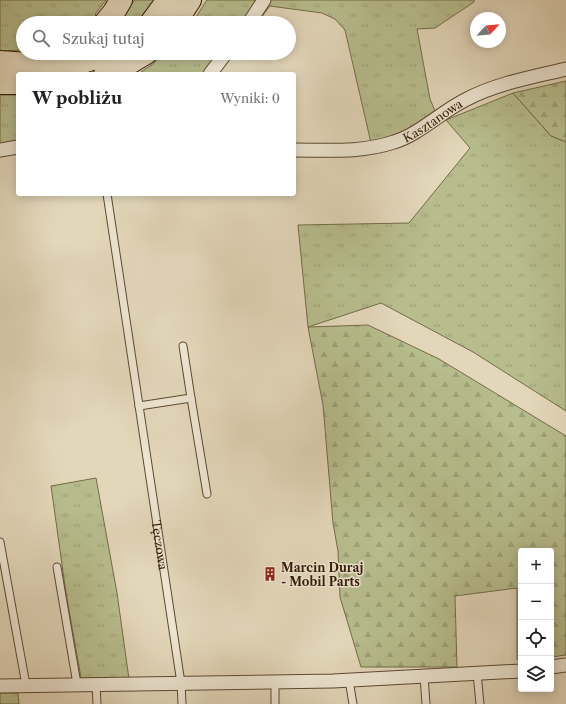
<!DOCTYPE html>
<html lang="pl">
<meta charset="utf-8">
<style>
body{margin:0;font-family:"Libre Caslon Text",serif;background:#f6f6f6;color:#222}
.controls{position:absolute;right:12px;bottom:12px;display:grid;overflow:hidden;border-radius:4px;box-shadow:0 2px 10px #0003}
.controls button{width:36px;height:36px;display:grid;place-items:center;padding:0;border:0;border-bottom:1px solid #e0e0e0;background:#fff;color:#222;font:20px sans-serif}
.compass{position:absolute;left:470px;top:12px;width:36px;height:36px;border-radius:50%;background:#fff;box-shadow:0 2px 10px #0003;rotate:64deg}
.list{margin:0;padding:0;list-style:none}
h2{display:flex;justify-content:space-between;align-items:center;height:52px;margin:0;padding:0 16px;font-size:17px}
h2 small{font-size:13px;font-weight:400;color:#767676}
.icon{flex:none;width:22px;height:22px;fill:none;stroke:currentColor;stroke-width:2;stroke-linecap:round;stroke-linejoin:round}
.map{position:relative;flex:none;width:566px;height:704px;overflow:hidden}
.search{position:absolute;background:#fff;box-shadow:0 2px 10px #0003;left:16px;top:16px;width:280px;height:44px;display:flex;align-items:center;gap:10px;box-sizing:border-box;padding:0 14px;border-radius:22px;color:#767676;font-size:15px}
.panel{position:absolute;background:#fff;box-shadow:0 2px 10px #0003;left:16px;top:72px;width:280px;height:124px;border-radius:4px}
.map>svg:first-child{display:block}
.grass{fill:url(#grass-tufts);stroke:#746c48}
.forest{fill:url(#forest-firs);stroke:#746c48}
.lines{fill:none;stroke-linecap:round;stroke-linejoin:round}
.lane-casing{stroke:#5e4a32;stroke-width:9}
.street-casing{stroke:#5e4a32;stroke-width:15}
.highway-casing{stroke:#321b04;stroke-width:24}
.lane{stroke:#ede5d2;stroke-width:7}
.street{stroke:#ede5d2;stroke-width:13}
.highway{stroke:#e3d7ba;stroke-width:22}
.labels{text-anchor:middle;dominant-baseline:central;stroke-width:3;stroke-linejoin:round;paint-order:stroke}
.street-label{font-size:12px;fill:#321b04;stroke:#ede5d2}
.poi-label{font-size:12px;font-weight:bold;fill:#321b04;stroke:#ede5d2;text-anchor:start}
</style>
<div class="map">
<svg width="566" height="704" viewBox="0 0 566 704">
<defs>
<pattern id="grass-tufts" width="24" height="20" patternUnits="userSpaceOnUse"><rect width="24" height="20" fill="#b7bd8d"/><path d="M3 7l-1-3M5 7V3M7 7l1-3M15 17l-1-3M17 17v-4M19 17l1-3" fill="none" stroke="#9ea278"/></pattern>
<pattern id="forest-firs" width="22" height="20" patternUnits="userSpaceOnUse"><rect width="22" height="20" fill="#b7bd8d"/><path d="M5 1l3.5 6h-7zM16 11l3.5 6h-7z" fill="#9ea278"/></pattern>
</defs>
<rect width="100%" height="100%" fill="#e3d7ba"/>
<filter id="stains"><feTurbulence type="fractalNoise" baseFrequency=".005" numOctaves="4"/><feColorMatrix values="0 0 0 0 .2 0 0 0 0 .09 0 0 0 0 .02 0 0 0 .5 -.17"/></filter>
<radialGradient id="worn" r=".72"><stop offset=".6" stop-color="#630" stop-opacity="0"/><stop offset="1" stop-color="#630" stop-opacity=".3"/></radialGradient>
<path class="grass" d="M0 0H106L95 14 96 15 88 23H23V50L0 51Z
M134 0H157L137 23H115L129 4H132Z
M207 0H474V2L435 28 417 29 430 99 435 111 417 124 400 133 371 143 345 30 335 19 322 13 270 6 257 23H192Z
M166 53H234L217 74H138L150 66Z
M513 93 551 136 566 142V411L473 352 381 303 308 327 298 225 409 223 470 148 446 120Z
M0 95H18V142L0 145Z
M96 478 117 593 129 679 81 678 66 593 51 486Z
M0 693H18L19 704H0Z"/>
<path class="forest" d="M566 81V142L551 136 513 93Z
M368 325 439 359 566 436V655L551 657V551H521V660H517V588L455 596 457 667H361L340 597 338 551 333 523 323 405 308 327Z"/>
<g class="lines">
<defs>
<g id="lane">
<path id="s1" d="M107 194 181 683 182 704"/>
<path d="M191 398 207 494"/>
<path d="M139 406 191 398 183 346"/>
<path d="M0 542 26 685"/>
<path d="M57 567 77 684"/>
<path d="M477 673 480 704"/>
<path d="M424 676 426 704"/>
<path d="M349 680 353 704"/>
<path d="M275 682V704"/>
<path d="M96 684 97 704"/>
</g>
<g id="street">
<path d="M249 23 264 0"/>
<path d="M210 74 226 53"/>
<path d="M0 150 18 147"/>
<path id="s2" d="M294 150C328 150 361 153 394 142 420 134 442 111 467 99 498 83 533 77 566 69"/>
<path d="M551 667 566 665"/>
<path d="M0 686 333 681 521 671"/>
</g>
<path id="highway" d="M105 23 114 12 121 0
M151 23 168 0
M175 23 190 0
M0 62 57 66 83 62 109 53
M105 74 131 62 146 53
M0 83H18"/>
</defs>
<use href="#lane" class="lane-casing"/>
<use href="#street" class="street-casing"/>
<use href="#highway" class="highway-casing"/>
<use href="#lane" class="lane"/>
<use href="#street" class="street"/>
<use href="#highway" class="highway"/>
</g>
<defs>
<symbol id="building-bare" viewBox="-9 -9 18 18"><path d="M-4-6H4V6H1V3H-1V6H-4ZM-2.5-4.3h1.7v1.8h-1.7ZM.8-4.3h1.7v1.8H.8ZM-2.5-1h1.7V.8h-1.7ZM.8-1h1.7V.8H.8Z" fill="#8f2418" stroke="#ede5d2" stroke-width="2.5" paint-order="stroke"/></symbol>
</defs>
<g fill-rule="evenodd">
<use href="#building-bare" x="260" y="564" width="20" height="20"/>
</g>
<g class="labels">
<g class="street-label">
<text stroke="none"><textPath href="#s2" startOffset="145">Kasztanowa</textPath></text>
<text stroke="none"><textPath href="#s1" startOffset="355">Tęczowa</textPath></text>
</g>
<g class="poi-label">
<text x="281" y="567">Marcin Duraj<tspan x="281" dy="14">- Mobil Parts</tspan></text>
</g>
</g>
<rect width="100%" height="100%" filter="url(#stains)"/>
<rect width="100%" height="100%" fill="url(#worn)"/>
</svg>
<div class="controls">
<button>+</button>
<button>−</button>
<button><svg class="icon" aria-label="locate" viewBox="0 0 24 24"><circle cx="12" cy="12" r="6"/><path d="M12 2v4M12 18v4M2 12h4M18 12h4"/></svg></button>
<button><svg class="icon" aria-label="layers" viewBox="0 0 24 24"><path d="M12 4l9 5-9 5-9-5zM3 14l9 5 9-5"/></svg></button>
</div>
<svg class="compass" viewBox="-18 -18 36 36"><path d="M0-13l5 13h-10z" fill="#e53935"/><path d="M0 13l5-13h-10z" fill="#767676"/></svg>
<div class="search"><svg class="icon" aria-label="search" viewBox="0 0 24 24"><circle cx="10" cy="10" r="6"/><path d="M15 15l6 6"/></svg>Szukaj tutaj</div>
<section class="panel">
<h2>W pobliżu<small>Wyniki: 0</small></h2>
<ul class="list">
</ul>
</section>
</div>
